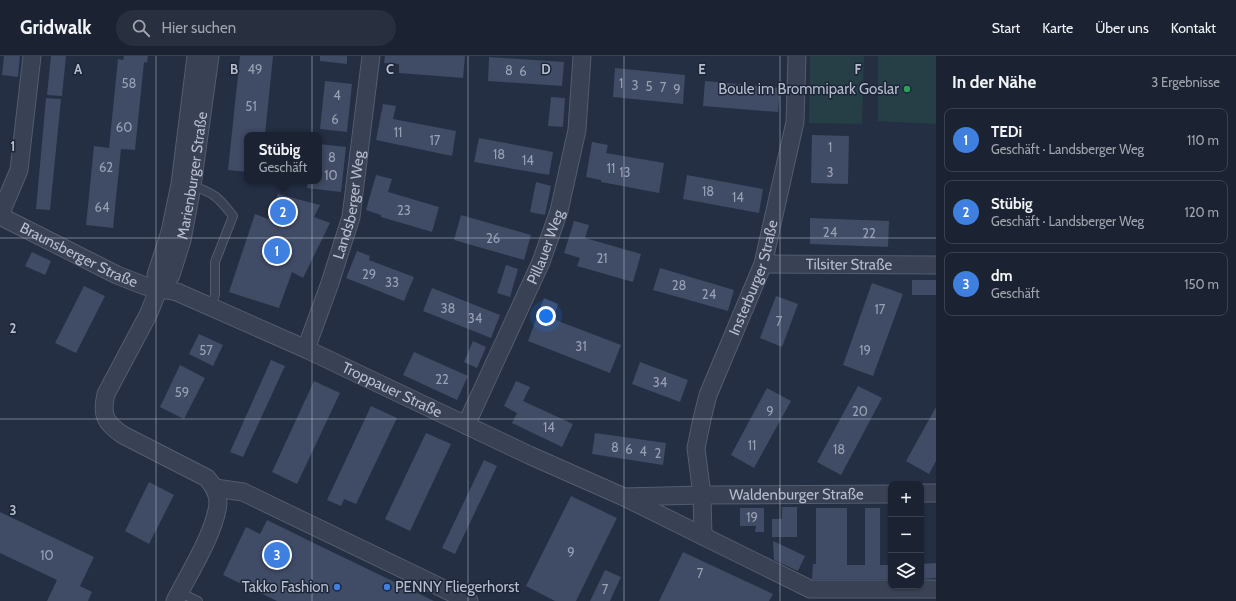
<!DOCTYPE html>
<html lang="de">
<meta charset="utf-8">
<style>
body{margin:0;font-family:Cabin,sans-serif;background:#282f3f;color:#f1f3f6}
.controls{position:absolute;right:12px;bottom:12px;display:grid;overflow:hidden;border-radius:8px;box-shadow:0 1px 3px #0004}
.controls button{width:36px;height:36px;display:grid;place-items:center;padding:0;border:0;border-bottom:1px solid #39404e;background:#1b2333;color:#f1f3f6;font:20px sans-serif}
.you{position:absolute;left:546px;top:260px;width:14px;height:14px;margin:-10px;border:3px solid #fff;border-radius:50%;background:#1a73e8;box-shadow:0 0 0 6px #1a73e833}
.badge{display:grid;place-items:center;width:26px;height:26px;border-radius:50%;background:#8aabff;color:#fff;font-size:13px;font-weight:700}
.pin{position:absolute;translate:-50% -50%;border:2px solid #fff;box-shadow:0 1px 4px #0006}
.popup{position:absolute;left:244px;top:76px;width:78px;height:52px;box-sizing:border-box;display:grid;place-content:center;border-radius:8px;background:#1b2333;filter:drop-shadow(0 1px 3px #0005);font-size:13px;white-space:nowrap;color:#a0a4ac}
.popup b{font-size:15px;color:#f1f3f6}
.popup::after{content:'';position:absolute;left:50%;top:100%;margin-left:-8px;border:8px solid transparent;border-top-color:#1b2333}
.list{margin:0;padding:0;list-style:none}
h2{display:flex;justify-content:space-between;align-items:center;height:52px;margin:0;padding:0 16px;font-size:17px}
h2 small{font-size:13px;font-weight:400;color:#a0a4ac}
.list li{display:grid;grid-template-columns:26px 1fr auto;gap:12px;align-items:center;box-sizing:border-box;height:64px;margin:0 8px 8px;padding:0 8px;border:1px solid #39404e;border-radius:8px}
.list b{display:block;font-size:15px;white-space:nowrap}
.list p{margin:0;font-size:13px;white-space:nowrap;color:#a0a4ac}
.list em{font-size:13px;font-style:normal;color:#a0a4ac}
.icon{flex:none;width:22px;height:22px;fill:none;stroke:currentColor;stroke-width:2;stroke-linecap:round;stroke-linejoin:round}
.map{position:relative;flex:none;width:936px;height:545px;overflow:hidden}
header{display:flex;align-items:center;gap:24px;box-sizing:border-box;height:56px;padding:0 20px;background:#1b2333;border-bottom:1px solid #39404e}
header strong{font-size:19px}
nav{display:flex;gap:22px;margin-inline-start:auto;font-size:14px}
.search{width:280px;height:36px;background:#282f3f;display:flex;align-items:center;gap:10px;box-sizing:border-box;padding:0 14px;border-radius:22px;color:#a0a4ac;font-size:15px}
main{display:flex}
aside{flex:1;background:#1b2333}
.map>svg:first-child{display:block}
.green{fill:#263e45}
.building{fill:#404b65}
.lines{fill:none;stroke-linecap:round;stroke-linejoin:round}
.lane-casing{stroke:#545c6e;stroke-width:10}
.street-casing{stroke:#545c6e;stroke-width:19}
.lane{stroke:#394154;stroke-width:8}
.street{stroke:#394154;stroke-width:17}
.grid{fill:none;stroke:#b6bdcd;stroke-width:1;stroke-opacity:0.55}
.leisure-dot{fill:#2e9e5b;stroke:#1d2639;stroke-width:1.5}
.shop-dot{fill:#3f7fe0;stroke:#1d2639;stroke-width:1.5}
.labels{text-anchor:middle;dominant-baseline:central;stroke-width:3;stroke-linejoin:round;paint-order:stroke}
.number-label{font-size:13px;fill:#98a0b3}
.poi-label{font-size:15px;fill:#b6bdcd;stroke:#1d2639;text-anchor:end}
.street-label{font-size:15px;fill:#b6bdcd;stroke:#1d2639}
.grid-label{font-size:13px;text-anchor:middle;font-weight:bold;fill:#b6bdcd;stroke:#1d2639;stroke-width:3;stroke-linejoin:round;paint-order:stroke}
</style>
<header>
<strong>Gridwalk</strong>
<div class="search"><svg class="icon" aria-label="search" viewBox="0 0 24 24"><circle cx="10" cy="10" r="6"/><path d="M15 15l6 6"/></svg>Hier suchen</div>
<nav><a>Start</a><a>Karte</a><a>Über uns</a><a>Kontakt</a></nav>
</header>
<main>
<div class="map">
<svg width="936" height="545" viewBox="0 0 936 545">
<rect width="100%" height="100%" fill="#242f44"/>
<path class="green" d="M810 0H864L862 68 809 67Z
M878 0H936V68L878 65Z"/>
<path class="building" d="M4 0H20L18 21 2 19Z
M51 0H66L62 40 47 39Z
M124 0H148L147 7 144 6 135 94 121 93 113 172 86 169 94 90 109 92 118 3 123 4Z
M240 0H273L265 79H247V116L228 114Z
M320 0H347V8L320 5Z
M385 0H465L463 22 399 17V8L384 7Z
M489 1 564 6 562 30 488 25Z
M615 12 685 19 683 48 613 41Z
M325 25 352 28 347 76 320 73Z
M705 25 780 32 778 56 703 50Z
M551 41 565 42 563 71 548 70Z
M46 42 61 43 50 154 36 153Z
M383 48 396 50 393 63 456 75 452 100 376 84Z
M812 79 849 80 848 128 811 127Z
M479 82 553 96 549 119 474 106Z
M592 86 608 89 606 97 664 107 659 137 601 126V124L586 121Z
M319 88 346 91 341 136 307 132 308 125H319Z
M376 119 392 123 388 136 439 151 432 176 381 161V159L366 154Z
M687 119 763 133 759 157 683 143Z
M536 126 551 130 545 159 530 156Z
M278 138 320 149 314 161 330 167 303 222 292 216 279 252 229 236 255 158 268 163Z
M461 159 531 179 524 204 454 184Z
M810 162 889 165 888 191 810 188Z
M574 165 589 169 585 182 641 198 633 226 577 210 580 202 564 197Z
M357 195 370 200 369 204 414 221 404 245 346 222Z
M32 196 51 205 45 219 25 210Z
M506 209 518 213 510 241 497 237Z
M660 212 734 234 728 255 653 234Z
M912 224H936V239H912Z
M872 227 903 238 873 320 843 309Z
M84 230 105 240 76 297 55 287Z
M432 232 500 259 491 282 423 255Z
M776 240 798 248 782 291 760 282Z
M544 242 558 248 553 263 621 289 610 317 528 285Z
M199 278 223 289 213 310 189 298Z
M473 285 486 291 477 312 464 306Z
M414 296 468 320 457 344 403 319Z
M271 304 285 310 243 401 230 396Z
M640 306 688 324 680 346 632 328Z
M180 309 205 322 184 363 160 351Z
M314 325 340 337 297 428 272 416Z
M516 325 530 331 523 345 573 368 562 391 512 367 517 357 504 350Z
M858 330 882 342 841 419 817 406Z
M767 332 791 345 754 412 731 399Z
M371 350 397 362 356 448 344 443 341 450 327 444Z
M936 351V405L929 418 906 405Z
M426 377 451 388 410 475 385 463Z
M595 377 666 387 663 409 592 398Z
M484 404 497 410 455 498 442 492Z
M149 426 174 439 149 488 125 475Z
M571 440 617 462 576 545H555L526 530Z
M888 450H891V523H812L813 508H816V452H847V509H865V452H880V509H888Z
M921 450H923V473H921Z
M782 451H797V481H772V463H782Z
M740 452H764V476H755L756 470H740Z
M0 456 94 501 80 530 92 536 88 545H47L57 524 0 497Z
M267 464 324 492 434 545H277L223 519 246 471 260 478Z
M773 485 805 500 798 515 774 504Z
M683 496 773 538 769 545H659Z
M936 507V522L921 523V508Z
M605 514 621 521 610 545H590Z"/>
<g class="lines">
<defs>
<path id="lane" d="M191 130C214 136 219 142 233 160L215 206V239L211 251
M179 536 198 545"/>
<g id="street">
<path d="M0 159 19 114 32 0"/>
<path id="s1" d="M0 160 117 219 145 230 177 236 306 293 529 399 624 441 702 439 891 438"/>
<path id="s2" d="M763 208 936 209"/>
<path d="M159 232 156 219 170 176 180 128 196 0"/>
<path id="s3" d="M306 293 330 227 351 161 371 0"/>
<path id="s4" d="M466 369 541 206 559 155 577 74 582 0"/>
<path d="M215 432 243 436 469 545"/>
<path d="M921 437H936"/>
<path d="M626 442 810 533H936"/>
<path id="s5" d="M703 480 702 439 696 392 702 363 708 339 763 208 795 66 797 0"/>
<path id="s6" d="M175 545C188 519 216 475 218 447 218 437 213 429 207 422L123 379C105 367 101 359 106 338L148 259 159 232 171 219 182 184 192 130 210 0"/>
</g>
</defs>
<use href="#lane" class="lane-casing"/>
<use href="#street" class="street-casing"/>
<use href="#lane" class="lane"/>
<use href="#street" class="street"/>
</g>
<path class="grid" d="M156 0V545M312 0V545M468 0V545M624 0V545M780 0V545M0 182H936M0 363H936"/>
<circle class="leisure-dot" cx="907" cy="33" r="4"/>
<g class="shop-dot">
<circle cx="337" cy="531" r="4"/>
<circle cx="387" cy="531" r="4"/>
</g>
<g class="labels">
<g class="number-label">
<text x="255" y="13">49</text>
<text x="509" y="14">8</text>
<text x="523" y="15">6</text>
<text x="129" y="27">58</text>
<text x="621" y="27">1</text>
<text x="635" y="29">3</text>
<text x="649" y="30">5</text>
<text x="663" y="31">7</text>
<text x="677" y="33">9</text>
<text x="337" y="39">4</text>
<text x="251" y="50">51</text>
<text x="335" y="63">6</text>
<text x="124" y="71">60</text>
<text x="398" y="76">11</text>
<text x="435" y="84">17</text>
<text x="830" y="91">1</text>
<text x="499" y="98">18</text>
<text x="332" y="101">8</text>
<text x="528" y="104">14</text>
<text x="106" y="111">62</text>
<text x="611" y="112">11</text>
<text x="625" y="116">13</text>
<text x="830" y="116">3</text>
<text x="331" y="119">10</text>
<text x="708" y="135">18</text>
<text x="738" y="141">14</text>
<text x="102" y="151">64</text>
<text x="404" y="154">23</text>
<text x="830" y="176">24</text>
<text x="869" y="177">22</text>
<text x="493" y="182">26</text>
<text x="602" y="202">21</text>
<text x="369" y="218">29</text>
<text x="392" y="226">33</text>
<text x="679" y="229">28</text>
<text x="709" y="238">24</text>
<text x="448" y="252">38</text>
<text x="880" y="253">17</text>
<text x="475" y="262">34</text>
<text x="779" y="265">7</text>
<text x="581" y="290">31</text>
<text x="206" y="294">57</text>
<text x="865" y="294">19</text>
<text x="442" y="323">22</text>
<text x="660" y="326">34</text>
<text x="182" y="336">59</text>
<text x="770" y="355">9</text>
<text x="860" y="355">20</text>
<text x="549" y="371">14</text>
<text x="752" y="389">11</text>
<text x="615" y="391">8</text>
<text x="629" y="393">6</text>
<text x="839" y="393">18</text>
<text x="643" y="395">4</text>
<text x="658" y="397">2</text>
<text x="752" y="461">19</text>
<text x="571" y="496">9</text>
<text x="47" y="499">10</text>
<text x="700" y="517">7</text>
<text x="605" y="533">7</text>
</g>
<g class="poi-label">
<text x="899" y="33">Boule im Brommipark Goslar</text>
<text x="329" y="531">Takko Fashion</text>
<text x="395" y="531" text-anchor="start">PENNY Fliegerhorst</text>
</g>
<g class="street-label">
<text stroke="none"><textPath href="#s6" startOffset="517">Marienburger Straße</textPath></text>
<text stroke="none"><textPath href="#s3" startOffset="151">Landsberger Weg</textPath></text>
<text stroke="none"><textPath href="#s4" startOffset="195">Pillauer Weg</textPath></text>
<text stroke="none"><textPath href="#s1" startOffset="88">Braunsberger Straße</textPath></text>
<text stroke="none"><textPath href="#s2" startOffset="86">Tilsiter Straße</textPath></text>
<text stroke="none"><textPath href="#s5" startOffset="269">Insterburger Straße</textPath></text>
<text stroke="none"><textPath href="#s1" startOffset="430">Troppauer Straße</textPath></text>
<text stroke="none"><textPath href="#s1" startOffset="858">Waldenburger Straße</textPath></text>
</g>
</g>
<g class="grid-label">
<text x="78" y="18">A</text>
<text x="234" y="18">B</text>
<text x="390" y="18">C</text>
<text x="546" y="18">D</text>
<text x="702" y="18">E</text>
<text x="858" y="18">F</text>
<text x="13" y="95">1</text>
<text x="13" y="277">2</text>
<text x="13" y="459">3</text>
</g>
</svg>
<div class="controls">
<button>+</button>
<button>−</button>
<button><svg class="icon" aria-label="layers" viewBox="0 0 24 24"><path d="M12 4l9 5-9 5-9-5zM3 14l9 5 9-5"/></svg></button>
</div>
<div class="you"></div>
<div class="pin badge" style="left:277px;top:195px;background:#3f7fe0">1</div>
<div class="pin badge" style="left:283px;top:156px;background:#3f7fe0">2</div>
<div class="popup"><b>Stübig</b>Geschäft</div>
<div class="pin badge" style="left:277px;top:499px;background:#3f7fe0">3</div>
</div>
<aside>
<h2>In der Nähe<small>3 Ergebnisse</small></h2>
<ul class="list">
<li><span class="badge" style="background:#3f7fe0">1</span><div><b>TEDi</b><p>Geschäft · Landsberger Weg</p></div><em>110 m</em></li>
<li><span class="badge" style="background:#3f7fe0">2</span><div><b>Stübig</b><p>Geschäft · Landsberger Weg</p></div><em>120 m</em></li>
<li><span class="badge" style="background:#3f7fe0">3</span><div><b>dm</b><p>Geschäft</p></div><em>150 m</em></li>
</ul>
</aside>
</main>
